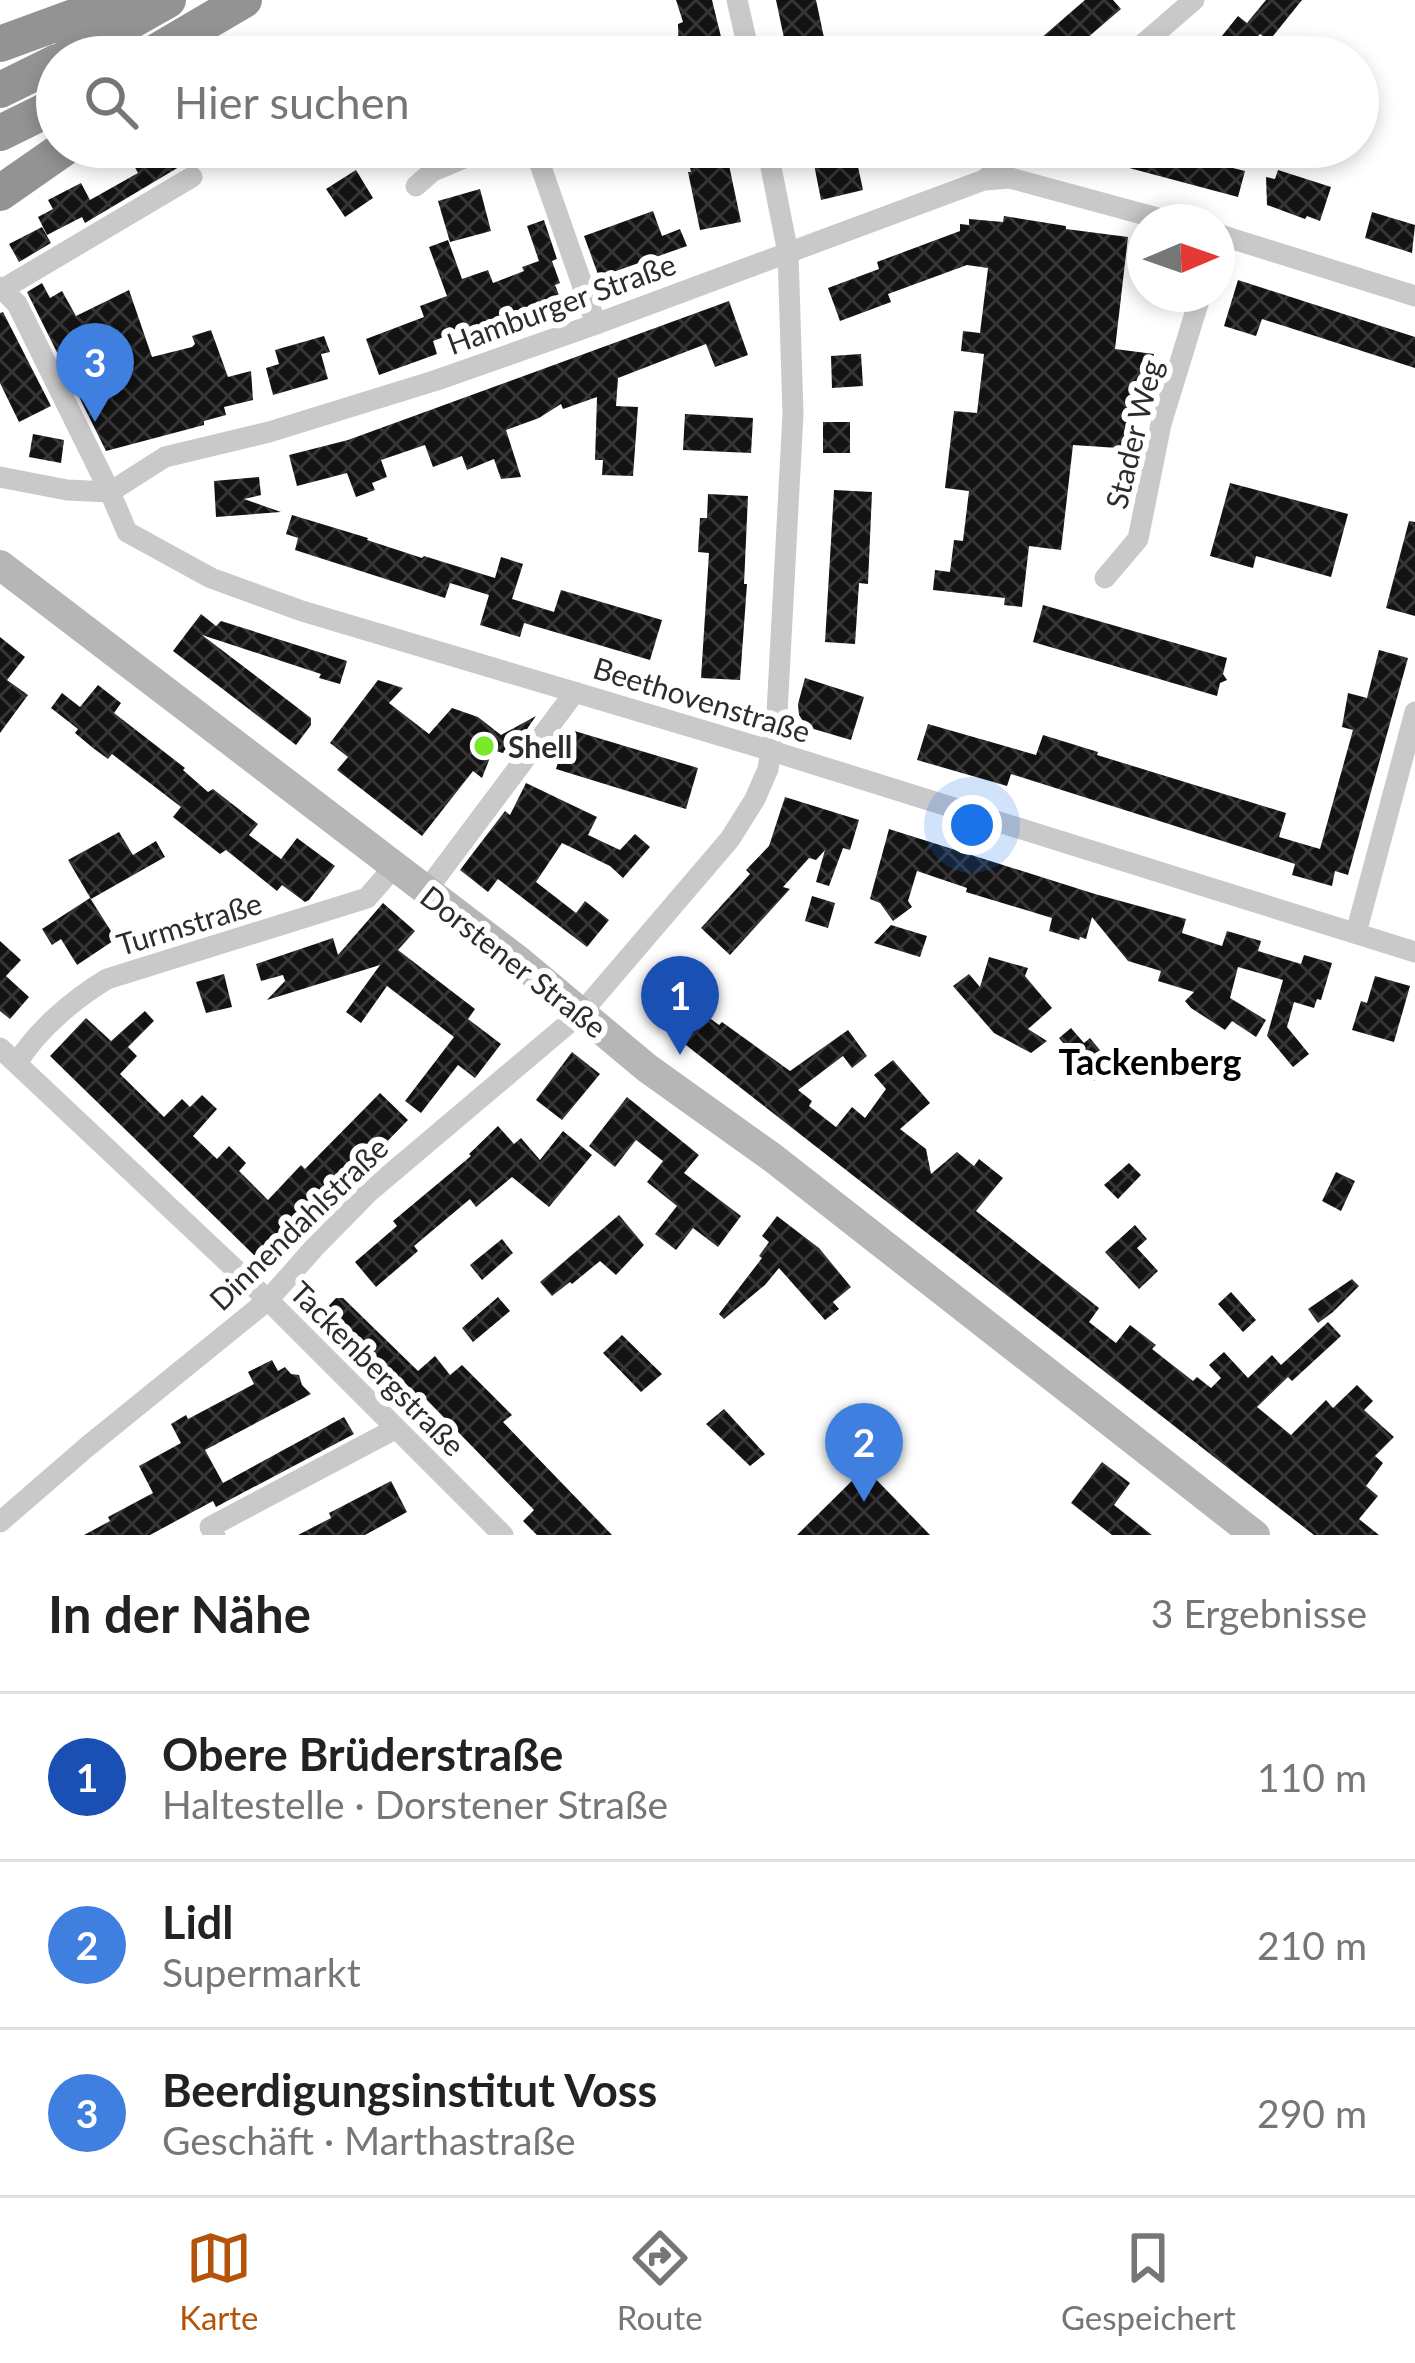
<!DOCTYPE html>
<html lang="de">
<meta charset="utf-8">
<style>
body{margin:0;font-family:Lato,sans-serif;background:#f2f2f2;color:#222}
.compass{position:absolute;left:1127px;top:204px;width:108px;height:108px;border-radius:50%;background:#fff;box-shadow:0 6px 18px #0003;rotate:88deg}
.you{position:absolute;left:972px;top:825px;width:42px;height:42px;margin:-30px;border:9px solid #fff;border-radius:50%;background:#1a73e8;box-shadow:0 0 0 18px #1a73e833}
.badge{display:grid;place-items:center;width:78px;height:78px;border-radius:50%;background:#b45309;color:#fff;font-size:39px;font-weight:700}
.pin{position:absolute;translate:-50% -99px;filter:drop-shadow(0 3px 6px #0008)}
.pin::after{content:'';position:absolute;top:63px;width:42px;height:36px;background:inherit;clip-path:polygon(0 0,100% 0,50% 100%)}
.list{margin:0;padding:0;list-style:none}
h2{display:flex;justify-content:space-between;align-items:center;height:156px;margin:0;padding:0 48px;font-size:51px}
h2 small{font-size:39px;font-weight:400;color:#767676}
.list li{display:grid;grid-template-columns:78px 1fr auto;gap:36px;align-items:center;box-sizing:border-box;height:168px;padding:0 48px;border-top:3px solid #e0e0e0}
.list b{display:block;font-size:45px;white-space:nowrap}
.list p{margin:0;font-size:39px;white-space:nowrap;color:#767676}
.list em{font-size:39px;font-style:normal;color:#767676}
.icon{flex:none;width:66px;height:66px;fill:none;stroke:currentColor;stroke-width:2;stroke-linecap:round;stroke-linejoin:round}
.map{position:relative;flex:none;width:1415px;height:1535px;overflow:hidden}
.search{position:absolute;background:#fff;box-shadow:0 6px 18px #0003;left:36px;right:36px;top:36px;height:132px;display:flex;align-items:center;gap:30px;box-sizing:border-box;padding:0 42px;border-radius:66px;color:#767676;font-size:45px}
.sheet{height:660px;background:#fff}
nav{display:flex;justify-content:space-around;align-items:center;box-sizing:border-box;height:168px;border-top:3px solid #e0e0e0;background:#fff;font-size:33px;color:#767676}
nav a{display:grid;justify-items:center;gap:6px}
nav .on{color:#b45309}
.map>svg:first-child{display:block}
.building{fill:url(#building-cross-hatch)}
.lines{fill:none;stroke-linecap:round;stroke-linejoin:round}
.street{stroke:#c9c9c9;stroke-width:21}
.secondary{stroke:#b6b6b6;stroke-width:30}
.highway{stroke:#939393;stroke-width:36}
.poi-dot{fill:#77e928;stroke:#fff;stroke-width:4.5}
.labels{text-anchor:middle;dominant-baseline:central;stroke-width:12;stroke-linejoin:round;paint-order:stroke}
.street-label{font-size:30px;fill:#2c2c2c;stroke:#fff}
.poi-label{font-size:30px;font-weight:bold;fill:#2c2c2c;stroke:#fff;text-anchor:start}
.quarter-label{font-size:36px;font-weight:bold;fill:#000;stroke:#fff}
</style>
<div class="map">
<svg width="1415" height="1535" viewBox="0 0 1415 1535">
<defs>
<pattern id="building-cross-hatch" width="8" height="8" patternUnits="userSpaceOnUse" patternTransform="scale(3)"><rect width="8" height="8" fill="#131313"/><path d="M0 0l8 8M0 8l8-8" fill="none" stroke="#363636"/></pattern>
</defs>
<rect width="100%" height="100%" fill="#fff"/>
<path class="building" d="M676 0H712L723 45 706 48 708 57H679L678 24 683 22Z
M776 0H816L826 47 815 50 817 57H788Z
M1085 0H1113L1121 9 1065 57H1043L1033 45Z
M1266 0H1302L1269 41 1260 34 1241 57H1225L1213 47 1238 16 1247 23Z
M124 147H224L196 163 184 164 85 223 82 217 47 235 38 217 53 209 48 200 81 183 90 200 138 173Z
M1074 147H1186L1184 156 1245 171 1238 197 1073 153Z
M840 149 843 165 857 162 863 190 821 200 812 154Z
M726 151 741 222 700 230 688 172H691L688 158Z
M356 170 373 198 345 217 326 189Z
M1278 170 1331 187 1320 221 1307 216 1305 219 1267 205 1266 177 1275 179Z
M480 189 491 231 450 242 438 201Z
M653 211 662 236 680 229 687 246 599 277 584 236Z
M1372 212 1415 225 1412 253 1365 238Z
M1004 216 1066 226V229L1128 237 1115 349 1154 354 1148 403 1139 402 1133 449 1073 445 1061 550 1029 546 1022 607 1004 605 1005 598 933 590 935 570 950 572 954 540 963 541 969 491 945 488 954 411 977 413 984 354 961 351 963 331 980 333 988 268 967 265 888 294 891 302 840 321 828 288 879 269 877 262 960 231V224L969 225V219L1003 222Z
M544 220 557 259 552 261 560 283 555 285 559 295 520 311 524 323 483 338 478 324 433 341 437 354 379 375 366 339 424 317 420 306 447 296 429 247 448 240 462 279 488 270 493 283 524 271 522 267 539 261 527 226Z
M42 227 51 243 19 262 9 244Z
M1238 280 1415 337V368L1262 319 1256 336 1224 326Z
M42 283 50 298 62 291 76 316 129 290 152 357 192 347 195 344 192 336 211 330 228 377 251 371 253 400 224 407 226 415 204 421V425L106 451 27 292Z
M729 301 748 355 715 367 706 344 618 378 616 406 638 407 633 476 602 475 603 460H595L597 397 563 409 561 404 539 418 506 430 521 477 501 479 494 459 467 470 462 456 433 467 425 445 381 460 387 477 372 483 375 490 356 497 347 473 297 486 289 455 348 440Z
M3 312 51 406 19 422 0 383V313Z
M324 336 330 352 321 354 328 379 273 395 266 368 279 364 275 350Z
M861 354 863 386 832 388 831 356Z
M685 414 753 418 751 453 683 450Z
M823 422H850V453H823Z
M33 434 64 440 61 463 29 457Z
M259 477 261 495 244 499 281 512 216 517 214 481Z
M1230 483 1348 514 1331 577 1256 556 1253 568 1210 556Z
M834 490 872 492 868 584 859 583 855 644 825 642Z
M708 494 748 496 744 584H747L740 680 701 678 709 553 698 552 700 518H707Z
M292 515 368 538 367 540 422 558 424 556 495 578 501 557 523 564 512 599 554 612 561 590 662 620 650 660 524 623 520 637 480 625 489 595 450 583 445 598 295 550 298 538 286 534Z
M1409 521 1415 522V616L1386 608Z
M1043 605 1227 658 1223 674 1227 680 1220 683 1217 696 1033 642Z
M201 614 216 626 221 621 347 661 340 684 319 678 321 674 202 635 311 718V725L296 745 173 651Z
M0 637 25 657 7 680 28 695 0 733Z
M1379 650 1408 658 1348 875 1335 871 1332 886 1292 875 1295 864 1011 774 1007 786 917 760 928 724 1036 755 1043 735 1098 752 1097 755 1286 813 1279 837 1320 849 1353 730 1342 727 1348 693 1367 698Z
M805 678 864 697 851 740 807 727 799 715 798 704Z
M378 680 403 688 389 703 429 734 452 708 478 717 501 735 536 716 509 755 493 750 482 778 473 771 422 836 337 770 348 757 330 743Z
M98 685 121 703 114 713 185 768 183 770 208 792 213 789 258 824 249 835 281 859 297 838 335 866 309 900 305 902 282 885 277 891 226 850 220 854 173 817 181 807 112 754 108 759 93 748 75 733 78 729 51 708 62 693 80 707Z
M568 729 698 768 686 809 556 769Z
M526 783 597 817 588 835 620 850 635 834 650 847 623 878 610 866 562 843 536 882 576 913 585 901 609 920 587 947 498 879 488 892 460 870 505 811 510 815Z
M785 797 859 820 850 850 843 848 829 886 816 882 825 850 816 860 809 858 783 887 790 889 730 955 701 928 750 874 746 870 769 846Z
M889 829 1095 894 1186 919 1182 933 1222 946 1227 931 1261 941 1258 951 1301 964 1304 955 1332 963 1321 1000 1317 999 1314 1008 1294 1002 1287 1027 1309 1054 1293 1067 1267 1036 1283 980 1238 967 1230 998 1266 1020 1256 1037 1232 1021 1225 1030 1191 1008 1185 1001 1194 992 1158 981 1161 971 1128 961 1092 917 1086 939 1080 937 1079 940 1049 931 1052 918 966 892 967 888 917 871 908 901 912 907 893 921 880 903 870 899Z
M119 832 133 855 156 841 165 857 91 899 68 860Z
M812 896 835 903 828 928 805 921Z
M90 898 116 939 77 965 61 939 52 945 42 929Z
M383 903 415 931 398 950 475 1009 468 1019 501 1044 475 1078 458 1065 421 1113 405 1101 454 1037 387 986 361 1023 346 1012 380 965 267 1000 285 981 283 975 261 981 256 964 333 938 338 955Z
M891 925 927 936 920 957 874 943Z
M0 941 21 960 6 976 29 997 10 1019 0 1011Z
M680 957 691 966 698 965 699 972 710 981 692 1005 719 1025 722 1022 790 1071 848 1030 867 1056 852 1068 843 1056 798 1090 812 1101 809 1106 836 1127 852 1107 865 1118 886 1089 874 1075 893 1060 930 1103 900 1129 926 1149 931 1174 957 1152 974 1166 979 1159 1003 1178 976 1211 1099 1308 1089 1322 1116 1343 1130 1325 1156 1345 1152 1349 1193 1381 1197 1377 1211 1388 1221 1378 1209 1365 1224 1352 1248 1378 1272 1355 1281 1365 1328 1322 1341 1336 1292 1381 1288 1377 1257 1407 1291 1435 1326 1400 1333 1408 1357 1385 1373 1401 1364 1410 1394 1437 1375 1456 1383 1463 1366 1486 1378 1496 1359 1519 1379 1535H1314L682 1042 692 1029 669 1011 662 1012 661 1005 651 997 649 990 654 984 658 983 673 958Z
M989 957 1028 968 1025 976 1052 1008 1028 1029 1047 1041 1031 1053 994 1033 953 986 969 974 980 987Z
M224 974 232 1007 206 1013 196 982Z
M1375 976 1410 986 1394 1042 1352 1030 1361 1001 1367 1003Z
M145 1011 154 1021 128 1047 137 1056 120 1074 164 1117 182 1099 190 1107 202 1095 217 1109 193 1136 217 1159 229 1146 246 1163 239 1171 268 1200 301 1165 305 1169 380 1093 408 1120 341 1189 333 1181 260 1261 50 1056 86 1018 111 1041Z
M1071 1028 1084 1043 1090 1038 1108 1060 1103 1065 1106 1070 1094 1081 1059 1038Z
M572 1052 600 1074 562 1120 536 1100Z
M627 1097 699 1155 684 1173 741 1216 718 1247 693 1228 676 1250 655 1234 677 1206 647 1182 663 1161 636 1140 615 1167 589 1146Z
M498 1126 514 1144 521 1138 540 1160 563 1131 592 1155 549 1207 512 1177 476 1207 470 1199 414 1246 418 1251 376 1287 355 1262 397 1226 393 1221 471 1156 469 1154Z
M1129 1163 1141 1175 1118 1199 1104 1185Z
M1336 1172 1355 1181 1341 1211 1322 1201Z
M619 1215 644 1245 616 1275 600 1261 572 1284 570 1282 552 1296 540 1282Z
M777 1216 819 1248 851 1287 833 1302 839 1309 825 1320 779 1268 765 1285 724 1319 719 1314 762 1258 759 1256 769 1242 762 1236Z
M1135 1225 1147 1239 1137 1248 1158 1271 1139 1289 1105 1252Z
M502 1239 513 1253 482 1280 470 1265Z
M1352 1279 1359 1286 1333 1312 1318 1323 1308 1309Z
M1231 1292 1256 1320 1243 1332 1218 1304Z
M498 1297 510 1311 473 1342 462 1328Z
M336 1298H343L418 1371 435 1356 450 1375 462 1365 512 1415 503 1422 612 1535H537L523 1521 534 1510 424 1397 415 1405 369 1350 361 1359 318 1317Z
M622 1335 662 1374 641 1392 603 1353Z
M272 1360 278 1371 285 1367 291 1374 299 1375 302 1385 311 1394 205 1450 223 1483 344 1417 354 1434 216 1507 213 1501 150 1535H84L110 1521 108 1517 153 1493 139 1466 181 1443 171 1424 186 1415 188 1419 254 1384 248 1372Z
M724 1409 765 1454 750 1466 706 1424Z
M1102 1462 1130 1483 1114 1505 1152 1535H1112L1071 1503Z
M865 1468 930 1535H797Z
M391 1481 407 1512 365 1535H298L331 1518 329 1513Z"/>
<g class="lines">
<path class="street" d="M737 0 750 57
M1128 57 1194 0
M534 147 596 324
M985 180 1010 178 1172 222
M416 186 433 171 490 147
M1217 234 1415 296
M0 287 17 304 110 492 165 457 269 432 437 380 596 324 984 180 1023 147
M3 289 192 177
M0 477 67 490 110 492 127 532 211 578 302 611 772 751 1415 952
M1105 578 1138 539 1161 424 1201 294
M426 891 575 692
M1356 933 1415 712
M0 1048 268 1300 503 1535
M17 1063C37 1030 74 999 107 979L367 898 394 867
M0 1522 88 1446 268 1300 314 1248 369 1192 582 1012 730 839 755 799 768 769 777 713 793 414 788 253 767 147
M215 1535 210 1527 395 1429"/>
<path class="secondary" d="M0 565 519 961 647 1068 773 1158 1255 1535"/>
<path class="highway" d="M0 44 120 0
M67 57 168 0
M147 57 244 0
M0 90 57 62
M0 133 57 105
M0 193 66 147"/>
</g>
<circle class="poi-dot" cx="484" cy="746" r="12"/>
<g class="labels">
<g class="street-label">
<text transform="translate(561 303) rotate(-20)">Hamburger Straße</text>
<text transform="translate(1133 434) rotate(-76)">Stader Weg</text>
<text transform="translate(702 699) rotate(17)">Beethovenstraße</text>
<text transform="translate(189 923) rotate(-17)">Turmstraße</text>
<text transform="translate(514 961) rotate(38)">Dorstener Straße</text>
<text transform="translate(298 1223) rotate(-44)">Dinnendahlstraße</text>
<text transform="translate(378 1368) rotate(45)">Tackenbergstraße</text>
</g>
<g class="poi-label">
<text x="508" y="746">Shell</text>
</g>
<g class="quarter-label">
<text x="1150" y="1061">Tackenberg</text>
</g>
</g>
</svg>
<svg class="compass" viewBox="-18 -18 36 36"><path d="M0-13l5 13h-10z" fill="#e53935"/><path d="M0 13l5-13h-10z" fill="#767676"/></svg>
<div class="you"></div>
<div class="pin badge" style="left:680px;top:1055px;background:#1a4fb4">1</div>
<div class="pin badge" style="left:864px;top:1502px;background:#3f7fe0">2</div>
<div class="pin badge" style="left:95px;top:422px;background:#3f7fe0">3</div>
<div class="search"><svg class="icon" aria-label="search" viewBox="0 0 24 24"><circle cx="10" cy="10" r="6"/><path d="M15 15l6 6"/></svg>Hier suchen</div>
</div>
<section class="sheet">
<h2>In der Nähe<small>3 Ergebnisse</small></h2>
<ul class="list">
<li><span class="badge" style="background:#1a4fb4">1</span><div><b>Obere Brüderstraße</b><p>Haltestelle · Dorstener Straße</p></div><em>110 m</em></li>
<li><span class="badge" style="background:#3f7fe0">2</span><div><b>Lidl</b><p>Supermarkt</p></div><em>210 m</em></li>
<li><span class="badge" style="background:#3f7fe0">3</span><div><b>Beerdigungsinstitut Voss</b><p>Geschäft · Marthastraße</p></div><em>290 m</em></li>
</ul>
</section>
<nav>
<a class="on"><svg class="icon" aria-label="map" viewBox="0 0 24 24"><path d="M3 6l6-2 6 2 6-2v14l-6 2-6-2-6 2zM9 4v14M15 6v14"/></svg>Karte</a>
<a><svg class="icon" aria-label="directions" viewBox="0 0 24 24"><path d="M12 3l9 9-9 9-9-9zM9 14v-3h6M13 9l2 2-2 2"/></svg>Route</a>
<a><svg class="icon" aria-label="saved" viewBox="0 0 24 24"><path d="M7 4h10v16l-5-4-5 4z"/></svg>Gespeichert</a>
</nav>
